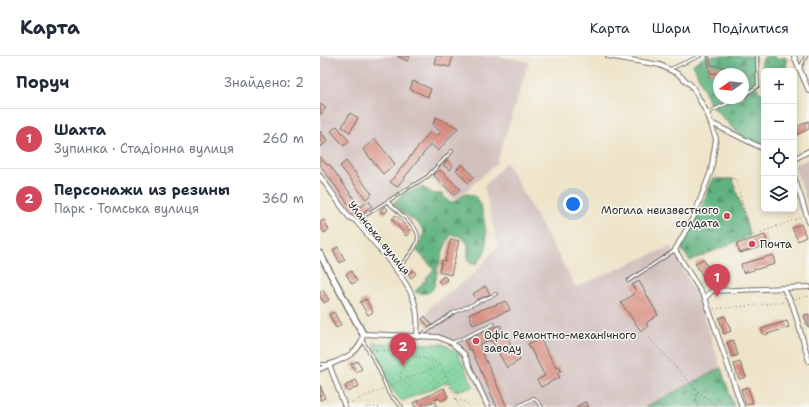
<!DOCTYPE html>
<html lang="uk">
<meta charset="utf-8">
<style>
body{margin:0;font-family:"Shantell Sans",sans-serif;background:#f2f2f3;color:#1f2937}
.controls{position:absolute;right:12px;top:12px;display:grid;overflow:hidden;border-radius:6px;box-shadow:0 2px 6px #0003}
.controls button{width:36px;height:36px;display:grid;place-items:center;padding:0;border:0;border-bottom:1px solid #e0e1e3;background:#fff;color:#1f2937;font:20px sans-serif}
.compass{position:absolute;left:393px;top:12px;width:36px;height:36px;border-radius:50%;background:#fff;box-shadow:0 2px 6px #0003;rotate:256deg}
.you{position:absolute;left:253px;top:148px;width:14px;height:14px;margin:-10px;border:3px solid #fff;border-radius:50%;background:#1a73e8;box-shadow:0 0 0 6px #1a73e833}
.badge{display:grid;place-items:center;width:26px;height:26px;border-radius:50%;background:#d1495b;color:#fff;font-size:13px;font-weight:700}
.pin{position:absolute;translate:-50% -33px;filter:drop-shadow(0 1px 2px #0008)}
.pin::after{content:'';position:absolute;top:21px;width:14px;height:12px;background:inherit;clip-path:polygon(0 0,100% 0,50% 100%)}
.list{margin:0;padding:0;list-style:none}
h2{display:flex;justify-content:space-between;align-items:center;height:52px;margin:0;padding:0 16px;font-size:17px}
h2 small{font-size:13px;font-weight:400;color:#747a83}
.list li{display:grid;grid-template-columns:26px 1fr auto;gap:12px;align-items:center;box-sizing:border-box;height:60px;padding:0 16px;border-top:1px solid #e0e1e3}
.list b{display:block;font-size:15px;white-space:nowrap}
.list p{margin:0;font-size:13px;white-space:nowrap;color:#747a83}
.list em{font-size:13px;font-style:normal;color:#747a83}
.icon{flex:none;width:22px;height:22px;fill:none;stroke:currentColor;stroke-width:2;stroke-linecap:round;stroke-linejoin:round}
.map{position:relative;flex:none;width:489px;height:351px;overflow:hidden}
header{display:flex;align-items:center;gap:24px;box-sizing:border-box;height:56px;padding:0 20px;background:#fff;border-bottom:1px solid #e0e1e3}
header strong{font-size:19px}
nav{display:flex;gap:22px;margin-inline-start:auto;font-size:14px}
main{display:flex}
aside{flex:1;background:#fff}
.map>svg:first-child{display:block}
.industrial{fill:#d1bfbd}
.forest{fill:url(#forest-firs);stroke:#466e56;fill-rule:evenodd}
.park{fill:url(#park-dots);stroke:#507e61}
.building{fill:url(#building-hatch)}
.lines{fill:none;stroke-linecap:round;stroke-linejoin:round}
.lane-casing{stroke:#6f6c62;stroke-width:4}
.street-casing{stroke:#6f6c62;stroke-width:6}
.secondary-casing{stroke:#6f6c62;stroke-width:8}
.path{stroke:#6f6c62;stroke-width:1;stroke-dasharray:1 3;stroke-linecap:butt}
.lane{stroke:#fff;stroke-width:2}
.street{stroke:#fff;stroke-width:4}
.secondary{stroke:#fff;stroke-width:5.5}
.poi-dot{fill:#d1495b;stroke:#f6f6f2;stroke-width:1.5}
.labels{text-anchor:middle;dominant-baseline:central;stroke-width:3;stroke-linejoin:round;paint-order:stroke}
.poi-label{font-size:11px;fill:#2b2b2b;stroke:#f6f6f2;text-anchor:start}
.street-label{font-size:11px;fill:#2b2b2b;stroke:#f6f6f2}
</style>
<header>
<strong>Карта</strong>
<nav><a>Карта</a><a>Шари</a><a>Поділитися</a></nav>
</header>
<main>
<aside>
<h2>Поруч<small>Знайдено: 2</small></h2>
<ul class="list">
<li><span class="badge">1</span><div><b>Шахта</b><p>Зупинка · Стадіонна вулиця</p></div><em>260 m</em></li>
<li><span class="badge">2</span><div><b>Персонажи из резины</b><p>Парк · Томська вулиця</p></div><em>360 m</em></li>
</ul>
</aside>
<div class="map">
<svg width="489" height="351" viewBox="0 0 489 351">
<defs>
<pattern id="forest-firs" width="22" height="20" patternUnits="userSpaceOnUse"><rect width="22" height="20" fill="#60b280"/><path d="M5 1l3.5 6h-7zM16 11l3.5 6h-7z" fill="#4f9169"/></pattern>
<pattern id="park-dots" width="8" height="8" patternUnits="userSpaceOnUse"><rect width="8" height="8" fill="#76d097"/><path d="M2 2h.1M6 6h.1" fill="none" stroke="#61a97b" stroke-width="1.8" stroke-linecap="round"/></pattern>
<pattern id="building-hatch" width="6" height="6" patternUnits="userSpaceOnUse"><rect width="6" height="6" fill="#dd8f82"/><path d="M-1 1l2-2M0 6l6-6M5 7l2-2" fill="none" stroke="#b3756b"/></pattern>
</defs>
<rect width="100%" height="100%" fill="#f6f6f2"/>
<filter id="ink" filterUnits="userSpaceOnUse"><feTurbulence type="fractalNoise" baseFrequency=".025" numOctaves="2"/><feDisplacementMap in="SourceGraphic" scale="8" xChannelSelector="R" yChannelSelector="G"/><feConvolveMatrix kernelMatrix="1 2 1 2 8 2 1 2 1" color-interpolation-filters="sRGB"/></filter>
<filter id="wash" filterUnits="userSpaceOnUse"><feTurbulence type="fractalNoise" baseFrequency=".012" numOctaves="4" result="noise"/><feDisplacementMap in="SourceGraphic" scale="16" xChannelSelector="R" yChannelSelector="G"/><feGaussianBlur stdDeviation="0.9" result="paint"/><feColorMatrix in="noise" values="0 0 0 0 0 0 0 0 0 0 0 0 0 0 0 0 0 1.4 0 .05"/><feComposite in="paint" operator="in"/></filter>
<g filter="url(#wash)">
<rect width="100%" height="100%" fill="#eee4c9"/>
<path class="industrial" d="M0 0H178L209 6 176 108 135 144 106 118 36 164 0 115Z
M489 103V152L474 109Z
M186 106 256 231 351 190 379 246 414 351H168L137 290 112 275 102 263 113 248 155 217 178 189 164 131Z"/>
<path class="forest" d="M387 0H435L436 26 439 36 442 37 444 35V94L421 81 390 48 373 8ZM399 18H423V42H399Z
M445 0H455L456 3 465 1 467 4 466 15H444V23L441 5Z
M393 123H413L430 180 370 205 360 191 380 155Z
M102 131 114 138H122L129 146H134L145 138C151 138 155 139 158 144 163 150 168 184 166 192 164 198 161 204 156 208H151L148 205V188L140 180 131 179C126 186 122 200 119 208 114 222 119 243 95 236L114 213 97 195 104 177C100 162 78 160 74 146L87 136Z
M401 312 414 351H325Z"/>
<path class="park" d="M53 287 123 288 137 296 154 331 135 335 128 326 82 345 72 334Z"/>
<g id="blocks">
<path class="building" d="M77 0H90L87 5Z
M116 0H133L130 11 114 8Z
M387 0H389L391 9 408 12 407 18 390 17Z
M93 25 111 33 108 41 90 33Z
M0 48 6 52 0 59Z
M30 57 38 62 30 76 22 71Z
M116 61 138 72 118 95 111 88 77 131 70 126 110 76 116 81 121 76 113 69Z
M489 65V73L474 80V72Z
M17 70 29 85 24 90 11 75Z
M0 75 8 85 0 91Z
M55 83 75 108 63 118 43 93Z
M0 100 7 109 9 108 40 151 49 145 52 150 37 160 0 109Z
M127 104 133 110 130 114 123 109Z
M26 105 52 138 46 143 20 110Z
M142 108 154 121 148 127 136 114Z
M120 114 140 133 134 139 114 119Z
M65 150 68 154 64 158 60 155Z
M76 159 91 176 86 180 72 163Z
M4 164 9 174 4 177 0 170V166Z
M481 168 486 181 478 185 472 172Z
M445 179 448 189 420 197 416 188Z
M131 183 139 185 131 219 119 216 122 204 125 205Z
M18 191 25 204 20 207 13 194Z
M453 199 455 208 423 217 421 208Z
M383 203 394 221 386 226 375 207Z
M93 214 96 218 91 222 88 218Z
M31 215 37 225 32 228 26 218Z
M124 220 128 224 122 229 118 225Z
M319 225 338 259 326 267 328 271 321 275 301 247 316 236 312 229Z
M165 230 170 238 157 244 153 238Z
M3 234 9 244 4 247 0 241V236Z
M46 243 53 256 48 259 40 246Z
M186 245 190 254 153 269 149 258Z
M14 256 21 269 16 272 9 259Z
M489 258V271H488L484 259Z
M105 260 112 269 109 271 102 263Z
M405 260 411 275 404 278 399 262Z
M467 265 469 271 444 279 441 273Z
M180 269 200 304 187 312 171 284 159 289 187 351H177L151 293 149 294 145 284Z
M220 282 236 312 239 310 241 315 237 317 240 321 221 331 217 324 225 320 208 288Z
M413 284 418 299 412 301 407 286Z
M37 305 42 313 36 316 31 308Z
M420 306 426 321 419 323 414 308Z
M36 324 39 330 28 336 25 330Z
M0 329 5 342 0 344Z
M428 331 433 347 426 349 421 333Z
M124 332 128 341 121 345 119 342 99 351H95L93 347Z
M266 346 269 351H256L263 347Z"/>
</g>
</g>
<g filter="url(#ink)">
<use href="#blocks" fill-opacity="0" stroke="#6f6c62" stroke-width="1"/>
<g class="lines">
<defs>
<path id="lane" d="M480 12 486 0
M350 13 380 0
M423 40 438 30 437 0
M387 57 419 42
M68 146C99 176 112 177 77 213
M36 165 108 120 132 95
M308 225 355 194
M100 280 133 257 176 238
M43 285 58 311 69 338 82 351
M132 287 174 268
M0 308H8
M109 351 115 348
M197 351 214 342 222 351"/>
<path id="street" d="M288 0 340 9 358 18 372 30 388 59 396 83 391 115 374 160 355 194 385 242 422 351
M474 0 489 35
M391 67 444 93
M474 103 489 95
M0 120 29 161 36 165C52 185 85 220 93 242 98 255 98 268 97 281
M474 121 489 166
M464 233 473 250 489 305
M385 242 392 235 489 231
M9 308 25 351
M0 313C15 305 42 300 43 278L118 281 132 287 144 298 168 351"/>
<path id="secondary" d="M0 198 43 278"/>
</defs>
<use href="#lane" class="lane-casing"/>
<use href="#street" class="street-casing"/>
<use href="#secondary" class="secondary-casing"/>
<path class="path" d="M395 119 398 122 416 123 431 180 482 161
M475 243 489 240
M394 253 466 246
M329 282 378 335 398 351
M52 294C62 292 114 303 120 309
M80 326 81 315 91 300
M69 330 121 309 139 351
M378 335 376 342 378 351
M136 344 145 346 151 351
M28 348 64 332
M46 351H62"/>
<use href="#lane" class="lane"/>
<use href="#street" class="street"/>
<use href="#secondary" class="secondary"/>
</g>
</g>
<g class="poi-dot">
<circle cx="407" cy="160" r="4"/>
<circle cx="432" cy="188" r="4"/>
<circle cx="156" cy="285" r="4"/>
</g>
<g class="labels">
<g class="poi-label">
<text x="399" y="154" text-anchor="end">Могила неизвестного<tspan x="399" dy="13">солдата</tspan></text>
<text x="440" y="188">Почта</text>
<text x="164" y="279">Офіс Ремонтно-механічного<tspan x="164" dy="13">заводу</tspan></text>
</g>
<g class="street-label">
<text transform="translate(59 182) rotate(51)">Уланська вулиця</text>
</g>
</g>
</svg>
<div class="controls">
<button>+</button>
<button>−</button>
<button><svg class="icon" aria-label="locate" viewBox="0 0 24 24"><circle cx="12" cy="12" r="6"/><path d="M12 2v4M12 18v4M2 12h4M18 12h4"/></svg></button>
<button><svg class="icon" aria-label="layers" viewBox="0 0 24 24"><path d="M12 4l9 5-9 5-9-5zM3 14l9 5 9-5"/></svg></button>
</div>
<svg class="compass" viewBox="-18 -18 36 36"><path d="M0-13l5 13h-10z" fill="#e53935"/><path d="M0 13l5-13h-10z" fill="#747a83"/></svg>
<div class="you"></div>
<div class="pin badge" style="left:397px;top:241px">1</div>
<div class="pin badge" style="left:83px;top:310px">2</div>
</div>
</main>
